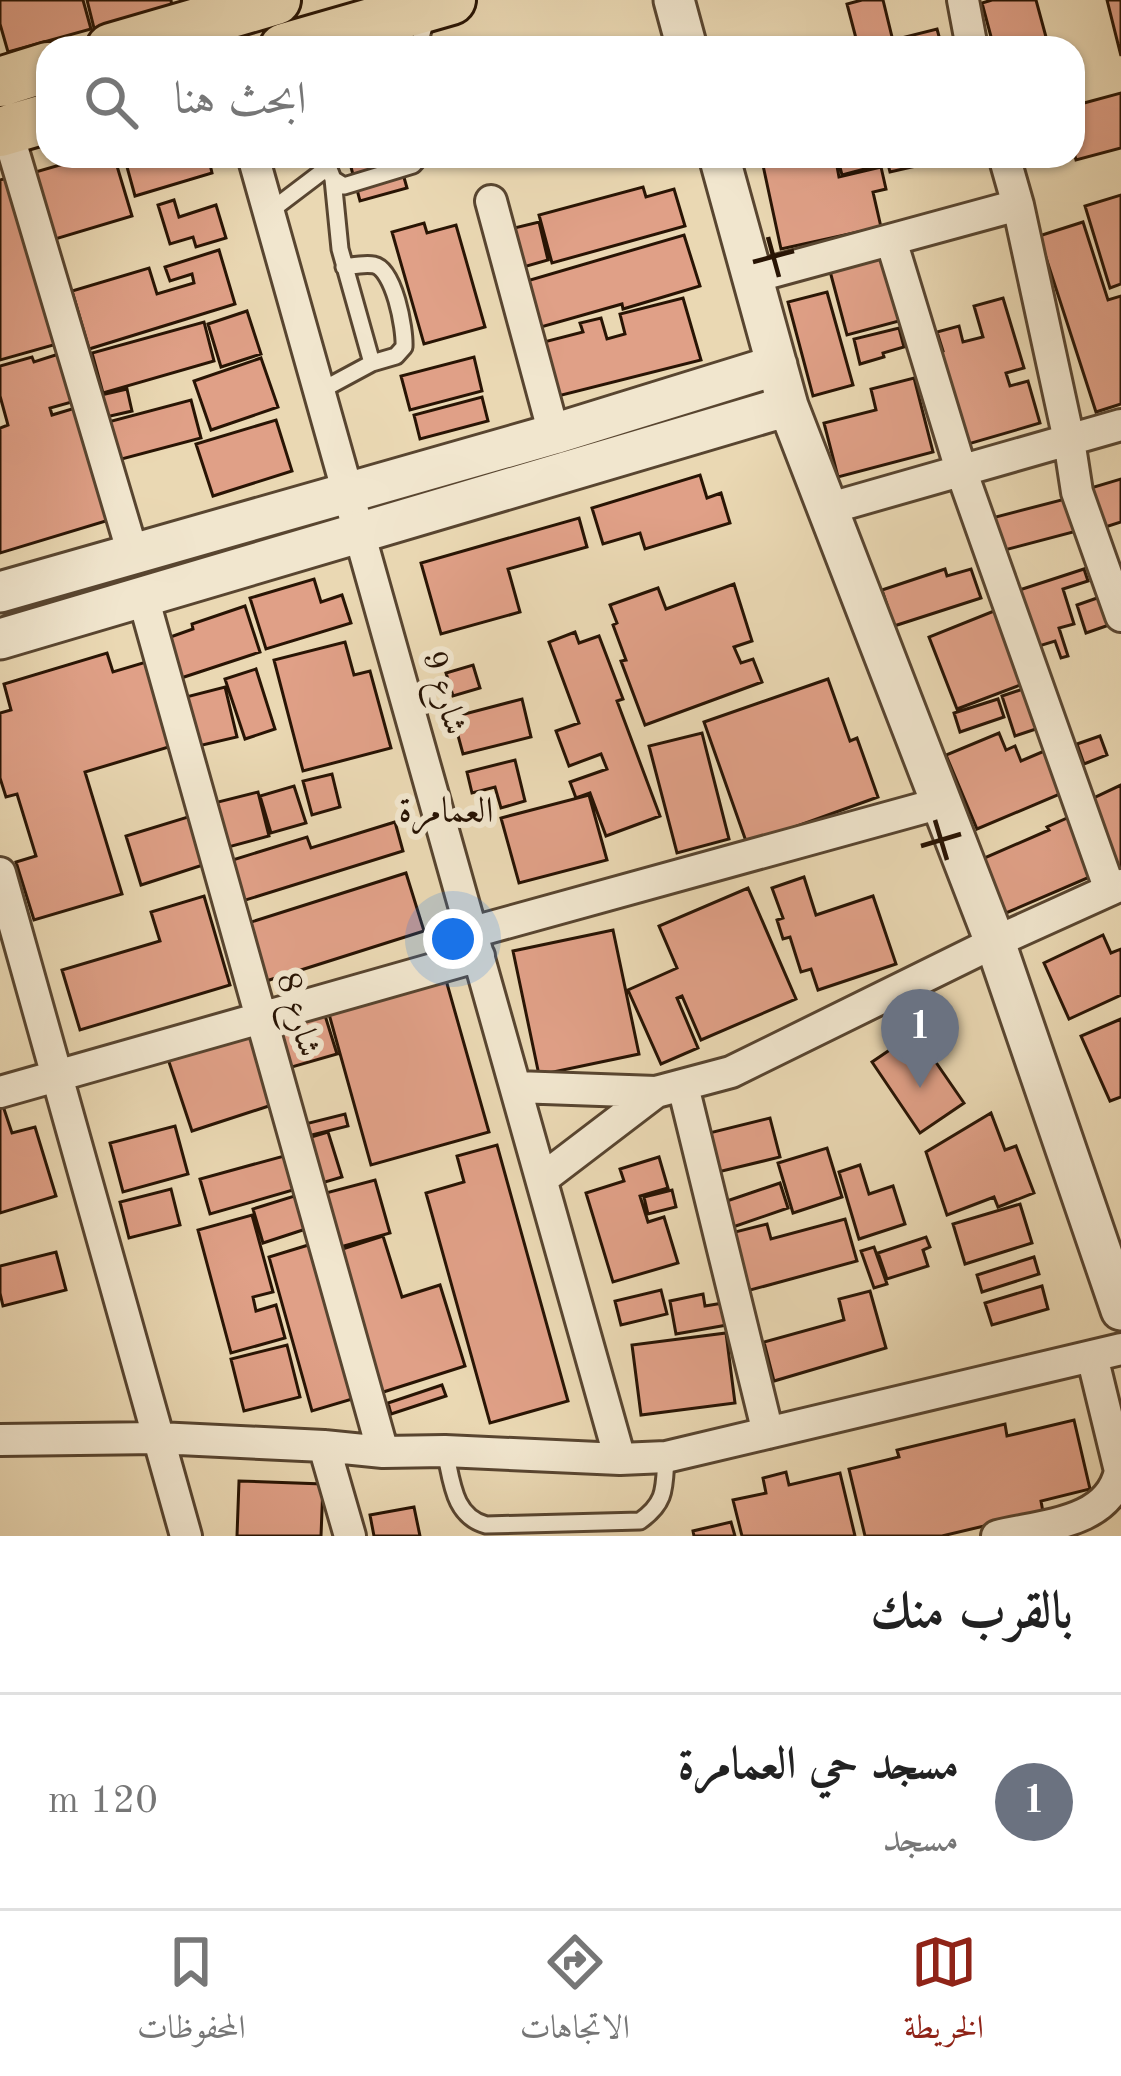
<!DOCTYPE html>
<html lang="ar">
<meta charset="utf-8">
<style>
body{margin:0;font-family:"Old Standard TT",Amiri,serif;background:#f2f2f2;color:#222;direction:rtl}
.you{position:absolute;left:453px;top:939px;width:42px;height:42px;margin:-30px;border:9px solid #fff;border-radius:50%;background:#1a73e8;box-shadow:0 0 0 18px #1a73e833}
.badge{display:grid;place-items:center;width:78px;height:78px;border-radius:50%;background:#8f2418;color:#fff;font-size:39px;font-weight:700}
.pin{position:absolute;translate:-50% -99px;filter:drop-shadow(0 3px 6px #0008)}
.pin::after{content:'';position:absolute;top:63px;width:42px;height:36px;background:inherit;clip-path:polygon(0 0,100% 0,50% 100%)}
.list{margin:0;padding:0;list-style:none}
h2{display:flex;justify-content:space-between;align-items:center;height:156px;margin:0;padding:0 48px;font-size:51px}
h2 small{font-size:39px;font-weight:400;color:#767676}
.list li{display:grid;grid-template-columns:78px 1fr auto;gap:36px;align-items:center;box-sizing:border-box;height:216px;padding:0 48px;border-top:3px solid #e0e0e0}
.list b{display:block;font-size:45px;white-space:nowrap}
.list p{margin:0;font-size:39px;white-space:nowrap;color:#767676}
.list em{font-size:39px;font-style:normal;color:#767676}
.icon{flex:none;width:66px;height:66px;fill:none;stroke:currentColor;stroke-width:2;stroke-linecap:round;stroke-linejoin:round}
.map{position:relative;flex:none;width:1121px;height:1536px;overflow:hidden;direction:ltr}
.search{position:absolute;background:#fff;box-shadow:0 3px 9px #0004;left:36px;right:36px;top:36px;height:132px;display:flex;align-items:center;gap:30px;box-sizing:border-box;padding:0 42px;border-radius:36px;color:#767676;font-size:45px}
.sheet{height:372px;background:#fff}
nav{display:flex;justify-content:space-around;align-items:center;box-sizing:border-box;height:168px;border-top:3px solid #e0e0e0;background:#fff;font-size:33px;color:#767676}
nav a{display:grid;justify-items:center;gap:6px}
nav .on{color:#8f2418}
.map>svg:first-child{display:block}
.building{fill:#e0a087;stroke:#281404;stroke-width:3}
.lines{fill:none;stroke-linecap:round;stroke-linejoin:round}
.service-casing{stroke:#584530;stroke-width:21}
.minor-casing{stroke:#584530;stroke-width:36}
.tertiary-casing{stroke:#584530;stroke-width:45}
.primary-casing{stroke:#281404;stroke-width:54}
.service{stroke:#f1e6ce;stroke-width:15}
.minor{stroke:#f1e6ce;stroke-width:30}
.tertiary{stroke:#f1e6ce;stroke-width:39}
.primary{stroke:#ead8b3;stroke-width:48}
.ticks{fill:none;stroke:#281404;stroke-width:4.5}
.labels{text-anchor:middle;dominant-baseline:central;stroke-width:12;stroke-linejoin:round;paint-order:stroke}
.street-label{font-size:33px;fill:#281404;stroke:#f1e6ce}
.neighbourhood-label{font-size:36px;fill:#281404;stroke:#f1e6ce}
</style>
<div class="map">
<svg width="1121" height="1536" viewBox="0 0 1121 1536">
<rect width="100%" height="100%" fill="#ead8b3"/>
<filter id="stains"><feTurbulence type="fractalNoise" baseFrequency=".00167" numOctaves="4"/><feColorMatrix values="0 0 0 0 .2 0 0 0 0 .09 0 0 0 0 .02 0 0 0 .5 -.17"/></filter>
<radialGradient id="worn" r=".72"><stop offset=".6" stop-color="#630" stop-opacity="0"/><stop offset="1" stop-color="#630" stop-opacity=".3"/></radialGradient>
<path class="building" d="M0 0H83L91 29 8 52 0 24Z
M87 0H171L172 7 94 28Z
M862 0H883L892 37 858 46 847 4Z
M992 0H1036L1049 48H994L982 3Z
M1107 0H1121V56Z
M937 29 940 40 948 38 951 48H895L893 40Z
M1121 93V148L1076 160 1073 148V106Z
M91 156H114L132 216 52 240 32 173Z
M124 156H208L212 173 135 196Z
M348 156H398L407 188 360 201Z
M761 156H835L839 177 881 167 886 189 873 192 881 227 781 249Z
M837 156H882L884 164 842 175Z
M886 156H960L890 172Z
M17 175 64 342 0 360V180Z
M643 187 646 197 674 189 685 226 552 263 539 215Z
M1121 195V284L1110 288 1085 206Z
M174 200 179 217 216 205 226 238 196 247 193 237 170 244 158 205Z
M539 222 548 260 520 268 510 229Z
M1083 222 1108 300 1121 296V404L1096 412 1039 236Z
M424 223 427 233 456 225 485 327 424 344 392 232Z
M684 235 700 286 623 309 622 304 534 329 520 283Z
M879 246 899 321 847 335 827 260Z
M219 250 235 304 89 349 72 291 149 268 157 294 194 283 192 274 170 281 165 267Z
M827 292 853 385 813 396 788 302Z
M683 298 701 360 554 397 540 343 583 332 580 323 601 318 607 339 625 334 620 314Z
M1003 298 1024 368 1006 373 1010 386 1028 381 1040 423 958 447 931 354 943 351 937 332 959 326 963 342 983 337 974 306Z
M247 311 261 354 221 367 208 324Z
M204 322 214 361 103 393 92 353Z
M899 328 904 347 883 353 884 357 860 364 854 339Z
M65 352 79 400 50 408 52 415 85 405 119 517 0 553V428L8 425 0 396V366L32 357 34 362Z
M474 357 482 391 410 410 401 376Z
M261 358 278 407 211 430 194 381Z
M914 378 933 452 838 477 824 423 876 410 871 389Z
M127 389 132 411 106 417 101 395Z
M482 397 488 421 420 439 414 415Z
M191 400 201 438 118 460 108 422Z
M276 420 292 471 213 496 196 444Z
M700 475 707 498 721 493 730 523 645 549 640 533 603 544 592 508Z
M1121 479V522L1096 530 1084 490Z
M1069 498 1077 531 997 552 988 519Z
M579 518 587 547 508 569 520 612 441 634 421 563Z
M945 569 947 576 971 569 981 598 894 626 882 590Z
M1084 569 1088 581 1063 589 1074 624 1059 628 1068 656 1061 658 1055 641 1026 650 1007 594Z
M314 579 321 602 342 595 351 623 266 649 250 598Z
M734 584 752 641 734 647 741 663 753 659 762 682 645 725 621 661 626 660 613 625 617 623 610 605 658 588 666 609Z
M1100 597 1109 625 1086 633 1077 605Z
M245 606 260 652 175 680 162 640 193 629 192 624Z
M999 609 1028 682 957 709 929 637Z
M575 632 579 643 599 636 623 699 617 701 660 816 606 836 590 793 576 798 570 782 607 769 601 754 569 766 556 731 579 723 549 642Z
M345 642 354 675 370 671 391 748 303 771 274 660Z
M107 653 113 672 146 662 172 746 85 772 122 894 34 920 16 862 36 856 17 794 6 797 0 778V713L11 710 4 684Z
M473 665 480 688 453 696 446 673Z
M256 669 275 729 245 739 225 679Z
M828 679 850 741 857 738 878 797 747 844 704 722Z
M1032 686 1045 726 1015 736 1002 696Z
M225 687 237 737 194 747 182 698Z
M522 699 531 737 463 754 453 717Z
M998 699 1004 717 960 732 954 713Z
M702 733 729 839 677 853 649 746Z
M999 733 1006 750 1015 746 1021 761 1049 749 1067 791 977 829 946 755Z
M1100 736 1107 755 1084 764 1077 744Z
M515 760 525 801 501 808 495 787 472 793 467 772Z
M332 774 340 807 312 815 303 781Z
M1121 785V867L1114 870 1083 803Z
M294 786 306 823 271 833 260 796Z
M258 792 269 836 221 849 210 804Z
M589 795 607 860 519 883 501 818Z
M1074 815 1099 873 1006 913 982 859 1049 830 1047 827Z
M191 816 206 864 141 885 126 836Z
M395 822 403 851 236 903 223 863 307 837 311 848Z
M406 873 424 931 263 982 245 924Z
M804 877 816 915 873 896 896 964 818 990 811 969 801 972 790 937 783 939 777 920 783 918 772 888Z
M748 888 796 999 701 1040 682 996 677 998 698 1048 661 1064 628 990 677 968 659 926Z
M204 896 230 985 80 1030 62 970 160 941 151 912Z
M613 930 639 1054 539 1075 513 951Z
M1103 935 1111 953 1121 949V995L1069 1019 1044 963Z
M444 973 489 1132 371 1165 329 1014 383 999 380 990Z
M323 1009 337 1054 285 1069 272 1025Z
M1121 1019V1097L1110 1101 1081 1036Z
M255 1022 281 1102 192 1131 168 1059Z
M928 1024 947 1053 935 1061 964 1103 920 1133 872 1062Z
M0 1097 12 1133 35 1127 56 1196 0 1213Z
M991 1113 1005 1150 1016 1146 1034 1193 998 1207 994 1197 947 1215 926 1152Z
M345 1114 348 1126 308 1136 305 1124Z
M770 1118 780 1157 718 1172 709 1133Z
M175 1126 188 1174 123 1192 110 1143Z
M328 1132 342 1177 315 1185 301 1140Z
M497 1145 568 1401 490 1423 426 1193 464 1182 457 1156Z
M827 1148 842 1197 793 1213 778 1163Z
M284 1156 293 1190 210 1214 200 1179Z
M659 1157 668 1188 640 1196 648 1222 664 1217 678 1263 613 1282 586 1193 624 1181 620 1169Z
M860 1165 869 1194 893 1186 905 1224 859 1239 839 1172Z
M375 1180 390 1233 337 1248 322 1194Z
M780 1183 788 1208 730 1228 721 1203Z
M171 1189 180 1225 129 1238 120 1202Z
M672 1190 676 1207 648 1214 644 1197Z
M304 1193 315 1226 263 1243 253 1209Z
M1020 1204 1032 1243 965 1264 953 1224Z
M252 1215 273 1292 253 1297 256 1311 276 1305 285 1338 231 1353 198 1230Z
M845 1219 857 1261 743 1292 727 1234 767 1224 771 1239Z
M383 1236 402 1297 440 1285 465 1366 377 1394 333 1252Z
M926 1237 930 1247 923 1250 928 1266 887 1279 878 1253Z
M315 1243 359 1397 312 1411 269 1257Z
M874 1247 887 1284 874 1288 861 1251Z
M56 1252 66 1290 3 1306 0 1293V1266Z
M1034 1257 1039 1274 982 1292 977 1275Z
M1042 1286 1048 1309 992 1325 985 1303Z
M661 1290 667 1314 621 1325 615 1301Z
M870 1291 886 1348 774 1381 764 1342 844 1320 839 1299Z
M703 1294 705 1306 723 1303 727 1325 676 1334 670 1301Z
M726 1333 735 1403 641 1415 632 1345Z
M287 1345 300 1397 244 1411 231 1359Z
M442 1385 446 1396 391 1414 388 1403Z
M1074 1420 1090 1489 1041 1501 1043 1512 942 1536H865L849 1469 899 1457 897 1450 1005 1424 1007 1436Z
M786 1472 789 1485 840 1473 855 1536H742L733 1500 766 1493 763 1478Z
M239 1481 323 1484 321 1536H237Z
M414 1507 420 1536H374L370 1515Z
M731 1522 735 1536H694L693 1531Z"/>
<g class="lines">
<defs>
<path id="service" d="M418 48 427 16
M324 156 333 179 344 186 413 165 421 156
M333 179 340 249 372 363
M269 212 327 168
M320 391 372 363 396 356 404 347C405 328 394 269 374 265 365 263 352 266 344 267
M445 1451C452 1481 453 1516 486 1525L640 1521C667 1502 664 1487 666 1457"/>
<path id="minor" d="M963 0 972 48
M7 130 133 554
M253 156 620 1459
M1004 156 1018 205 1069 440 1077 492 1121 616
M491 201 554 434
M891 240 961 470 1110 890
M754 277 1018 205
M827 509 1121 425
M143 597 383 1452
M0 873 186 1536
M473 932 941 803
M683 1086 768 1433
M516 1087 656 1092 731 1072 995 942 1121 885
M0 1092 479 956
M542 1179 656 1092
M0 1440 158 1438 324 1446 383 1452 445 1451 620 1459 666 1457 1121 1349
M324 1446 350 1536
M997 1536C1042 1525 1109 1524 1120 1471L1092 1356"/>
<path id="tertiary" d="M674 0 687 48
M719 156 788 406 995 942 1121 1310
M0 592 554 434 777 365
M0 639 788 406"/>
<path id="primary" d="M111 48 276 0
M284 48 451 0
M0 82 48 67
M0 132 48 118"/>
</defs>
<use href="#service" class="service-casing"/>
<use href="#minor" class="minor-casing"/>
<use href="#tertiary" class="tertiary-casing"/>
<use href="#primary" class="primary-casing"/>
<use href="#service" class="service"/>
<use href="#minor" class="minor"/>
<use href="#tertiary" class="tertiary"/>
<use href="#primary" class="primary"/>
</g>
<path class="ticks" d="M768 237 779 277M753 262 794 251M935 820 947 860M921 846 961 834"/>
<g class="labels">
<g class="street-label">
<text transform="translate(443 693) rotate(74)">شارع 9</text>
<text transform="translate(297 1015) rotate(74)">شارع 8</text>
</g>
<g class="neighbourhood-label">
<text x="446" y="813">العمامرة</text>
</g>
</g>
<rect width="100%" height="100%" filter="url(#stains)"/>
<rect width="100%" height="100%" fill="url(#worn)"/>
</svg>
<div class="you"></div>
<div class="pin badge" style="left:920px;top:1088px;background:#6b7280">1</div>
<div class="search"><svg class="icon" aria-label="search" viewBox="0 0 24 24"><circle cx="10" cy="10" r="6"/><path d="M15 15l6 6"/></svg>ابحث هنا</div>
</div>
<section class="sheet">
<h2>بالقرب منك<small></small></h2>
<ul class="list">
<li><span class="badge" style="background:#6b7280">1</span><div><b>مسجد حي العمامرة</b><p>مسجد</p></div><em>120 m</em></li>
</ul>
</section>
<nav>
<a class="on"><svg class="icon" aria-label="map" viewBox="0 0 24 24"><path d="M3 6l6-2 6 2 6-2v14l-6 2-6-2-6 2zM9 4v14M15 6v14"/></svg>الخريطة</a>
<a><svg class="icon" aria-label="directions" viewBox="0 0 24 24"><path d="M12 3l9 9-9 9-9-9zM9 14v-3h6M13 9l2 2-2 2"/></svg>الاتجاهات</a>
<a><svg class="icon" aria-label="saved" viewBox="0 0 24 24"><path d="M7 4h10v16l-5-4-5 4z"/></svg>المحفوظات</a>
</nav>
